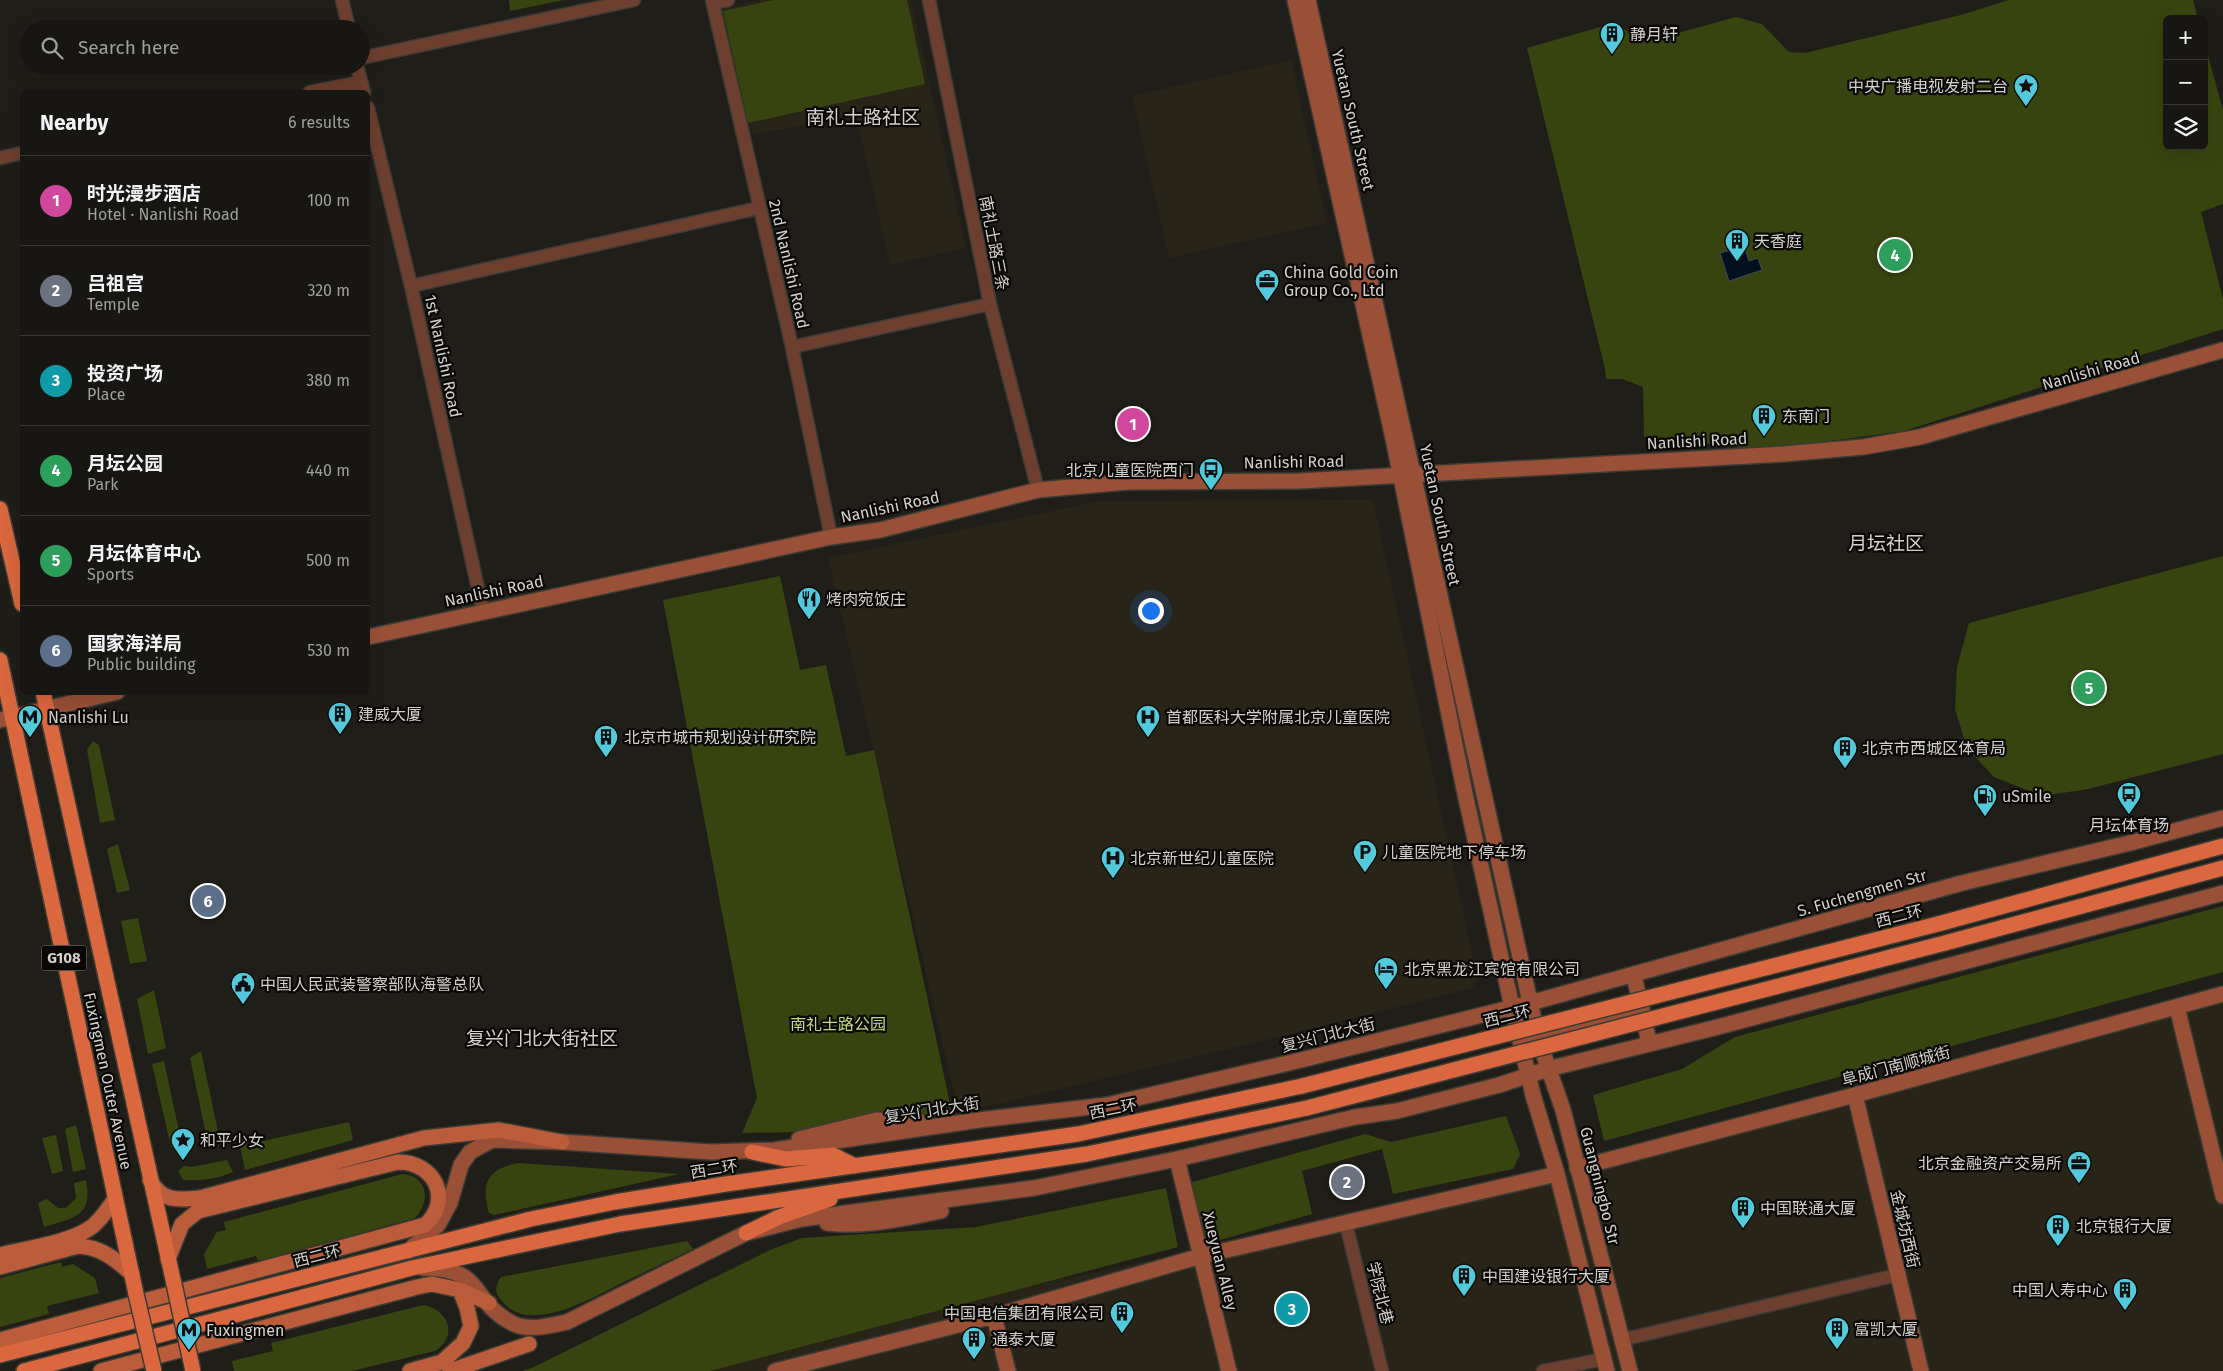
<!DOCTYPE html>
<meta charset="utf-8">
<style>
body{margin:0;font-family:"Fira Sans","Noto Sans SC",sans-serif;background:#211f1b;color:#f1f3f6}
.controls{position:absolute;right:15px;top:15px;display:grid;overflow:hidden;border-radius:8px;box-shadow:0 5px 20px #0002}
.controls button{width:45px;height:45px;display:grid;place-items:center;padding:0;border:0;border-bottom:1px solid #363532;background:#181612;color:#f1f3f6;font:25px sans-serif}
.you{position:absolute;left:1150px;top:610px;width:18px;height:18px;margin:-12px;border:4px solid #fff;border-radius:50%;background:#1a73e8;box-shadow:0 0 0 8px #1a73e833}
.badge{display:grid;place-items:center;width:32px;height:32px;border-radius:50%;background:#53cadc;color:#fff;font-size:16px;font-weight:700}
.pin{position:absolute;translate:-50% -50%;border:2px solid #fff;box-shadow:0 1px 5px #0006}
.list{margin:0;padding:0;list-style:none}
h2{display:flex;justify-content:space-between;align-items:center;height:65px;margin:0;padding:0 20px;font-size:21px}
h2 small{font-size:16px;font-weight:400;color:#9f9f9f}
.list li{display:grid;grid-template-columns:32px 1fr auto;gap:15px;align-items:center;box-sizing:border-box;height:90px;padding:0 20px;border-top:1px solid #363532}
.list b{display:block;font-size:19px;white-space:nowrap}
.list p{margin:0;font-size:16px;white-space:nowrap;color:#9f9f9f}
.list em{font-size:16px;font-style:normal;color:#9f9f9f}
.icon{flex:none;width:28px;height:28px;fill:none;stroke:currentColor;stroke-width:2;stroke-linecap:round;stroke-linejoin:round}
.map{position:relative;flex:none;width:2223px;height:1371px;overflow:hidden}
.search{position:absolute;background:#181612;box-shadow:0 5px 20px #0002;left:20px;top:20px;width:350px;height:55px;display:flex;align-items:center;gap:12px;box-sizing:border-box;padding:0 18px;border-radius:28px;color:#9f9f9f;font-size:19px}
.panel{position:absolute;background:#181612;box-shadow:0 5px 20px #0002;left:20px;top:90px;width:350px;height:605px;border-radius:8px}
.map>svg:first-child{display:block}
.built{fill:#292418}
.green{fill:#384410}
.water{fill:#02101f;stroke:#414a53}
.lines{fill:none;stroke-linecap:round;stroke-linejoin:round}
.street-casing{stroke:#3d3b35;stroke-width:15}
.secondary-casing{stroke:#3d3b35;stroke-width:18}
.primary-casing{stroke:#3d3b35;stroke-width:18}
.highway-casing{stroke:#3d3b35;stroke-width:18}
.street{stroke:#6d3f2f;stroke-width:12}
.secondary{stroke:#995036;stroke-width:15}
.primary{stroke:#bb5c3b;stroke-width:15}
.highway{stroke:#da673e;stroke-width:15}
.highway-bridge-casing{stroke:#3d3b35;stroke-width:18;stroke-linecap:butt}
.highway-bridge{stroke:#da673e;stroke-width:15}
.labels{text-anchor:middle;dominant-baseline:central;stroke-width:4.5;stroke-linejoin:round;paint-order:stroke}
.shield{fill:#090806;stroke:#969591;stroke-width:1}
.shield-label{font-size:15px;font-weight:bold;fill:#d3d1cd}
.poi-label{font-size:16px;fill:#d3d1cd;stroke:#090806;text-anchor:start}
.street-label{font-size:16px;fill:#d3d1cd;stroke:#090806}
.park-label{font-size:16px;fill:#c2db7b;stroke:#090806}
.quarter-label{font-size:19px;fill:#d3d1cd;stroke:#090806}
</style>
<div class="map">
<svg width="2223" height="1371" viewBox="0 0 2223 1371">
<rect width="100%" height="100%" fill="#201e18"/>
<path class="built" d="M761 0H911L966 248 890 265 856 115 753 135 720 9Z
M1291 60 1327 223 1169 258 1132 96Z
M1373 500 1478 980 1472 988 1303 1031 959 1113 828 558 1100 501Z
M2223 993V1371H632L1557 1174Z"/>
<path class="green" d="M509 0H564L510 11Z
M774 0H907L925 84 748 123 723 11Z
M2009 0H2193L2198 19H2167V146H2204V41L2223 110V204L2201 212 2223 299V329L1904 431 1763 450 1644 437 1643 387 1622 379H1606L1605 369 1527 48 1614 23 1645 42 1736 17 1762 24 1789 52 1805 53 1961 15Z
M2223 556V754L2088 789 2042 796 1994 777 1967 748 1955 709 1957 667 1969 623Z
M780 576 800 670 826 665 846 756 874 750 952 1113 906 1118 884 1116 846 1119 824 1128 800 1132 742 1133 757 1098 663 600Z
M93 741 99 745 115 820 100 823 87 750Z
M118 844 130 890 117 893 107 849Z
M2223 906V972L1604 1141 1593 1095 1682 1069 1735 1037Z
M138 918 147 961 130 964 121 921Z
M154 990 166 1048 148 1054 137 999Z
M201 1051 219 1136 207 1139 190 1058Z
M164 1061 182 1145 171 1147 152 1064Z
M1506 1116 1520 1154 1513 1169 1393 1194 1382 1149 1302 1171 1312 1214 1206 1244 1189 1183 1365 1134 1391 1142Z
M349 1122 353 1140 245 1170 240 1146Z
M76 1125 86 1169 73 1172 65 1129Z
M56 1135 63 1171 52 1174 42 1138Z
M227 1160 233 1172C217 1179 201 1181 183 1180L178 1171 184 1166 192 1167Z
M519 1163 679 1174 494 1215 489 1213C480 1183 488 1168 519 1163Z
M402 1174C428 1176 431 1201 415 1218L258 1261 256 1256 207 1269 204 1254 217 1232 226 1230 224 1222Z
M86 1180C93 1217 74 1218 44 1227L38 1203 47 1199 58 1208H66L76 1198 74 1183Z
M1166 1188 1178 1247 710 1371H522L534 1367 770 1250 802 1238 976 1227Z
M687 1241 693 1249C670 1260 647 1271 624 1282 593 1297 529 1337 501 1300 494 1292 495 1286 501 1277Z
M61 1262 62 1267 73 1264 95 1278 99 1293 47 1306 49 1314 0 1327V1278Z
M423 1305C448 1309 459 1336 435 1351L352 1371H234L232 1361 273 1351 271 1343Z"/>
<path class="water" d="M1744 246 1749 261 1758 258 1762 270 1729 281 1720 253Z"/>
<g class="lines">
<defs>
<path id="street" d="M342 0 349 29
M712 0 792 347 831 537
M929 0 990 304 1038 490
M713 3 728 0
M361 58 634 0
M357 66 364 92
M310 92 361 82
M368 108 411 286 483 611
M0 158 22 153
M411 286 759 208
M792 347 990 304
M1346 1224 1382 1371
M1621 1340 1897 1275
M1543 1371 1604 1359"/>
<path id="secondary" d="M1295 0 1393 438 1464 789 1512 1007 1533 1095 1557 1174 1607 1371
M1308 0 1538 1038 1563 1110 1630 1371
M368 637 831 537 880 530 1038 490 1127 482 1299 481 1784 454 1863 447 1920 437 2223 350
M0 720 117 692
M1634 976 1649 1042
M2177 1007 2223 1196
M1528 1041 1642 1009
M1855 1095 1921 1371
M799 1139 876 1120 918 1121
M1177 1159 1229 1371
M1577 1168 1855 1095 2223 994
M827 1223C866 1228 904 1218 941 1211
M408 1251 438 1225 450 1203 461 1165 470 1152 492 1140 562 1142 711 1152 774 1150 979 1120 1107 1105 1297 1061 1530 1003 1962 883 2130 843 2223 818
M423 1268C485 1268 469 1299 510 1322 527 1332 549 1326 567 1322L746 1233 801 1219 1034 1188 1177 1159 1355 1117 1397 1111 1499 1085 1548 1069 1714 1028 2223 893
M994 1316 1008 1371
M775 1371 994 1316 1201 1256 1557 1174"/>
<path id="primary" d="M150 1180C162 1202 177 1200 200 1198L424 1138 499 1130 562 1142
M0 1255C27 1248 71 1243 93 1226 102 1218 108 1209 115 1199
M0 1267 78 1246C101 1247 115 1259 132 1274
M460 1290 489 1303
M0 1340 425 1225C453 1200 435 1162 398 1162L198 1211 182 1224 168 1259
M101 1371 417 1287 432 1284 460 1290 467 1308 471 1326 463 1343 442 1362 410 1371
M450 1371 529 1344"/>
<path id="highway" d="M0 509 22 604
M0 660 136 1294
M43 692 174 1284
M1938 924 2223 846
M1945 943 2223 868
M752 1152 786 1159 833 1155 855 1166
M746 1233 779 1217 830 1199
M0 1355 531 1219 615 1202 726 1184 1078 1134 1302 1086
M24 1371 412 1268 620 1224 1087 1154 1307 1108"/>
</defs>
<use href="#street" class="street-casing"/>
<use href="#secondary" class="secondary-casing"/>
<use href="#primary" class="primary-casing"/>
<use href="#highway" class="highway-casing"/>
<use href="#street" class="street"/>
<use href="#secondary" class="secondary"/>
<use href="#primary" class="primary"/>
<use href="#highway" class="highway"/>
<defs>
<path id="highway-bridge" d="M1302 1086 1938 924
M1307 1108 1945 943
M174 1284 193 1371
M136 1294 154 1371"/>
</defs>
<use href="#highway-bridge" class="highway-bridge-casing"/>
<use href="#highway-bridge" class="highway-bridge"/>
</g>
<defs>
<symbol id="building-pin" viewBox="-11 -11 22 30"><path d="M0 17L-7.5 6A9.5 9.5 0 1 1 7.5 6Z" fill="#53cadc" stroke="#090806"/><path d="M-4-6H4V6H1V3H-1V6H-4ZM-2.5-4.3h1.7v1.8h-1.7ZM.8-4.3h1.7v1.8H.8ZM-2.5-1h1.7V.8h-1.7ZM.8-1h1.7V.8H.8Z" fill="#111"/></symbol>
<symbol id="sight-pin" viewBox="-11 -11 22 30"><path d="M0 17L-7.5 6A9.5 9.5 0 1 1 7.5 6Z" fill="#53cadc" stroke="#090806"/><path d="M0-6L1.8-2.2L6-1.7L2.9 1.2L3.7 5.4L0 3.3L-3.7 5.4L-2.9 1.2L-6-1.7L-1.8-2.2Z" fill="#111"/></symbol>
<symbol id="office-pin" viewBox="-11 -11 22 30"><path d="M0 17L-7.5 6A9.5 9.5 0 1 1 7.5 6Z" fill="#53cadc" stroke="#090806"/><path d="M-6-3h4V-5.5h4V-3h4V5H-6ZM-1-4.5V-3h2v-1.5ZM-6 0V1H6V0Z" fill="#111"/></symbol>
<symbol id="bus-pin" viewBox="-11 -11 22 30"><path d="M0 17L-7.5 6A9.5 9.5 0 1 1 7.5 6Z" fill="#53cadc" stroke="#090806"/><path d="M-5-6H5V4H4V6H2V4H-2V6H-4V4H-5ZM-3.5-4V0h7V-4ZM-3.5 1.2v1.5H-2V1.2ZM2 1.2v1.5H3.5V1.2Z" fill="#111"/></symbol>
<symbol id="restaurant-pin" viewBox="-11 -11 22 30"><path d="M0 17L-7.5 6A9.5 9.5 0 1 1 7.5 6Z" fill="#53cadc" stroke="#090806"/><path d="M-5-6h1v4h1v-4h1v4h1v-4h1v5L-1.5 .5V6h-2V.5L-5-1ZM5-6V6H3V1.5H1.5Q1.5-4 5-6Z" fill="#111"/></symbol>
<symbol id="metro-pin" viewBox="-11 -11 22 30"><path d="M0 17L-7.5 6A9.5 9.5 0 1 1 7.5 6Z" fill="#53cadc" stroke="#090806"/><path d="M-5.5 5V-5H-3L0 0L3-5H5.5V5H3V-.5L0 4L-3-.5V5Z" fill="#111"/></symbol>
<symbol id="hospital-pin" viewBox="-11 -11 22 30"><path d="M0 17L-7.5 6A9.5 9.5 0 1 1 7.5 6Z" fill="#53cadc" stroke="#090806"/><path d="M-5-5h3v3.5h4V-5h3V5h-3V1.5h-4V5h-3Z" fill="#111"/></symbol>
<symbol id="fuel-pin" viewBox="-11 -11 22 30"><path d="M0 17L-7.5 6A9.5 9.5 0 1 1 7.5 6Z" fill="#53cadc" stroke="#090806"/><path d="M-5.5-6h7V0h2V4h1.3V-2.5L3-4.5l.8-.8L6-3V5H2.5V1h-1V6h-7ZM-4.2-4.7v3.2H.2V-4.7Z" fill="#111"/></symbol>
<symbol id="parking-pin" viewBox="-11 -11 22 30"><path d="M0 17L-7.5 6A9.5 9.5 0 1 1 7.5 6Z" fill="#53cadc" stroke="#090806"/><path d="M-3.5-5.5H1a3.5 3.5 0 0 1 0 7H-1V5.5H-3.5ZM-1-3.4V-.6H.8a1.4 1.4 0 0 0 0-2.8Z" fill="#111"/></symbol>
<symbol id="hotel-pin" viewBox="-11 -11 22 30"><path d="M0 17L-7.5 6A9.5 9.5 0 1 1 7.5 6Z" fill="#53cadc" stroke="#090806"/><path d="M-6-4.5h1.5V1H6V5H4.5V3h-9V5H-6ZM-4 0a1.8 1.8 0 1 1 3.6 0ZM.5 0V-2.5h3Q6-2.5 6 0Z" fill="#111"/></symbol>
<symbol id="civic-pin" viewBox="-11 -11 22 30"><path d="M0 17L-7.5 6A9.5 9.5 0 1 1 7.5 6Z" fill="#53cadc" stroke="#090806"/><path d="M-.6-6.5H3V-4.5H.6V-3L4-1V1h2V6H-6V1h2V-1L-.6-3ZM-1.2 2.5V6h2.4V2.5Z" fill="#111"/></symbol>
</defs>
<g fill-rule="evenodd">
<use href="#building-pin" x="1598" y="20" width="28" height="38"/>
<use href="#sight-pin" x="2012" y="72" width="28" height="38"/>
<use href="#building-pin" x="1723" y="227" width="28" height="38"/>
<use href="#office-pin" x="1253" y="267" width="28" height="38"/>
<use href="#building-pin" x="1750" y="402" width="28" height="38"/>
<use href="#bus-pin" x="1197" y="456" width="28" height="38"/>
<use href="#restaurant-pin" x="795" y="585" width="28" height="38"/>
<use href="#building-pin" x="326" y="700" width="28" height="38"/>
<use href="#metro-pin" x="16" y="703" width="28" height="38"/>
<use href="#hospital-pin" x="1134" y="703" width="28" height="38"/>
<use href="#building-pin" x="592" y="723" width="28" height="38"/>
<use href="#building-pin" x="1831" y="734" width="28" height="38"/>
<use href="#bus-pin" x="2115" y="780" width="28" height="38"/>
<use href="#fuel-pin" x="1971" y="782" width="28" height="38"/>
<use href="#parking-pin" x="1351" y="838" width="28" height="38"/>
<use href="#hospital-pin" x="1099" y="844" width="28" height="38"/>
<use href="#hotel-pin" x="1372" y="955" width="28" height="38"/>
<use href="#civic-pin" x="229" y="970" width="28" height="38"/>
<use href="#sight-pin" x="169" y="1126" width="28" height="38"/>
<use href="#office-pin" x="2065" y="1149" width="28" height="38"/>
<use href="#building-pin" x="1729" y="1194" width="28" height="38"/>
<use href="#building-pin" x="2044" y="1212" width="28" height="38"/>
<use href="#building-pin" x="1450" y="1262" width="28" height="38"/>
<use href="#building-pin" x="2111" y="1276" width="28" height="38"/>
<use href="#building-pin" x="1108" y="1299" width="28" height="38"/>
<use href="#building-pin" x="1823" y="1315" width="28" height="38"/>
<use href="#metro-pin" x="175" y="1316" width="28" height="38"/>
<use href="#building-pin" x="960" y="1325" width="28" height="38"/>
</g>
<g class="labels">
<rect class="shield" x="41.5" y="945.5" width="45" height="25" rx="4"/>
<g class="shield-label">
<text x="64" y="958">G108</text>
</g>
<g class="poi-label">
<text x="1630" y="34">静月轩</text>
<text x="2008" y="86" text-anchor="end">中央广播电视发射二台</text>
<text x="1754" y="241">天香庭</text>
<text x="1284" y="272">China Gold Coin<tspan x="1284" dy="18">Group Co., Ltd</tspan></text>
<text x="1782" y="416">东南门</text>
<text x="1194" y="470" text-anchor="end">北京儿童医院西门</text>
<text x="826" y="599">烤肉宛饭庄</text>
<text x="358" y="714">建威大厦</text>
<text x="48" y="717">Nanlishi Lu</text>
<text x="1166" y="717">首都医科大学附属北京儿童医院</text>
<text x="624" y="737">北京市城市规划设计研究院</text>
<text x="1862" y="748">北京市西城区体育局</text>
<text x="2002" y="796">uSmile</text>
<text x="2129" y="825" text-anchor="middle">月坛体育场</text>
<text x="1382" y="852">儿童医院地下停车场</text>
<text x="1130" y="858">北京新世纪儿童医院</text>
<text x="1404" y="969">北京黑龙江宾馆有限公司</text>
<text x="260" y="984">中国人民武装警察部队海警总队</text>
<text x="200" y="1140">和平少女</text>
<text x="2062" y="1163" text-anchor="end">北京金融资产交易所</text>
<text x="1760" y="1208">中国联通大厦</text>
<text x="2076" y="1226">北京银行大厦</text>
<text x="1482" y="1276">中国建设银行大厦</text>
<text x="2108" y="1290" text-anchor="end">中国人寿中心</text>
<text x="1104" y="1313" text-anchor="end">中国电信集团有限公司</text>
<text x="1854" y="1329">富凯大厦</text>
<text x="206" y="1330">Fuxingmen</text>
<text x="992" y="1339">通泰大厦</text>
</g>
<g class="street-label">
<text transform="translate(1353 120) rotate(77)">Yuetan South Street</text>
<text transform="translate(994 243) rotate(79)">南礼士路三条</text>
<text transform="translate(789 264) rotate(77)">2nd Nanlishi Road</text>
<text transform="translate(443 356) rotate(78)">1st Nanlishi Road</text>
<text transform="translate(2091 371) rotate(-16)">Nanlishi Road</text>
<text transform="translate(1697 441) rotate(-3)">Nanlishi Road</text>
<text transform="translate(1294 462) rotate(-1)">Nanlishi Road</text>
<text transform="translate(890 507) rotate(-12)">Nanlishi Road</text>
<text transform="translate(1440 515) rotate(78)">Yuetan South Street</text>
<text transform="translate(494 591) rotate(-12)">Nanlishi Road</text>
<text transform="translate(1862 893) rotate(-16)">S. Fuchengmen Str</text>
<text transform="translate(1899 916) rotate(-14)">西二环</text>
<text transform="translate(1507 1016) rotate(-14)">西二环</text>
<text transform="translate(1328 1035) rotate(-14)">复兴门北大街</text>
<text transform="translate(1896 1066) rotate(-15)">阜成门南顺城街</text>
<text transform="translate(108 1081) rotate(78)">Fuxingmen Outer Avenue</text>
<text transform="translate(1113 1109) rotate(-11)">西二环</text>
<text transform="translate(932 1110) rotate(-9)">复兴门北大街</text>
<text transform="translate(714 1169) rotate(-9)">西二环</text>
<text transform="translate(1600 1186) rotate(76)">Guangningbo Str</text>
<text transform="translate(1905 1229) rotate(77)">金城坊西街</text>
<text transform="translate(317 1256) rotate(-14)">西二环</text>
<text transform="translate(1220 1261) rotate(76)">Xueyuan Alley</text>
<text transform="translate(1380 1293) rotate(76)">学院北巷</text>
</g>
<g class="park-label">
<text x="838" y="1024">南礼士路公园</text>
</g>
<g class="quarter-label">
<text x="863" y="117">南礼士路社区</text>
<text x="1886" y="543">月坛社区</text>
<text x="542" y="1038">复兴门北大街社区</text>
</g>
</g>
</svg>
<div class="controls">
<button>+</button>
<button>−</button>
<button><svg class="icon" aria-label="layers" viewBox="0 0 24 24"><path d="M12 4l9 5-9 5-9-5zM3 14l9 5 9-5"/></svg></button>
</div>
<div class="you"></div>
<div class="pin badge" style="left:1133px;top:424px;background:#d1479c">1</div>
<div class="pin badge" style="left:1347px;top:1182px;background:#6b7280">2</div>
<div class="pin badge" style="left:1292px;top:1309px;background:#0f9aa8">3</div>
<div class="pin badge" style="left:1895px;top:255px;background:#2e9e5b">4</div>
<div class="pin badge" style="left:2089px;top:688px;background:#2e9e5b">5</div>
<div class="pin badge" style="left:208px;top:901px;background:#5c6f8a">6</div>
<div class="search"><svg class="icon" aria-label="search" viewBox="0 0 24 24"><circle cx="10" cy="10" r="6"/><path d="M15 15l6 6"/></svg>Search here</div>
<section class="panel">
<h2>Nearby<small>6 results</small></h2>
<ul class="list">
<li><span class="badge" style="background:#d1479c">1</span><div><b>时光漫步酒店</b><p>Hotel · Nanlishi Road</p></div><em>100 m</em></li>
<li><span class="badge" style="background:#6b7280">2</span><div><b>吕祖宫</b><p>Temple</p></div><em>320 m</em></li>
<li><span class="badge" style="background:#0f9aa8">3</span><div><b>投资广场</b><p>Place</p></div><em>380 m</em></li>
<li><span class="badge" style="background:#2e9e5b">4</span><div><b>月坛公园</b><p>Park</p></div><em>440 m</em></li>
<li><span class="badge" style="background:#2e9e5b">5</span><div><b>月坛体育中心</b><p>Sports</p></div><em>500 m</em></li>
<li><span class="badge" style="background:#5c6f8a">6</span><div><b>国家海洋局</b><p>Public building</p></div><em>530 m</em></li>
</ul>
</section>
</div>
